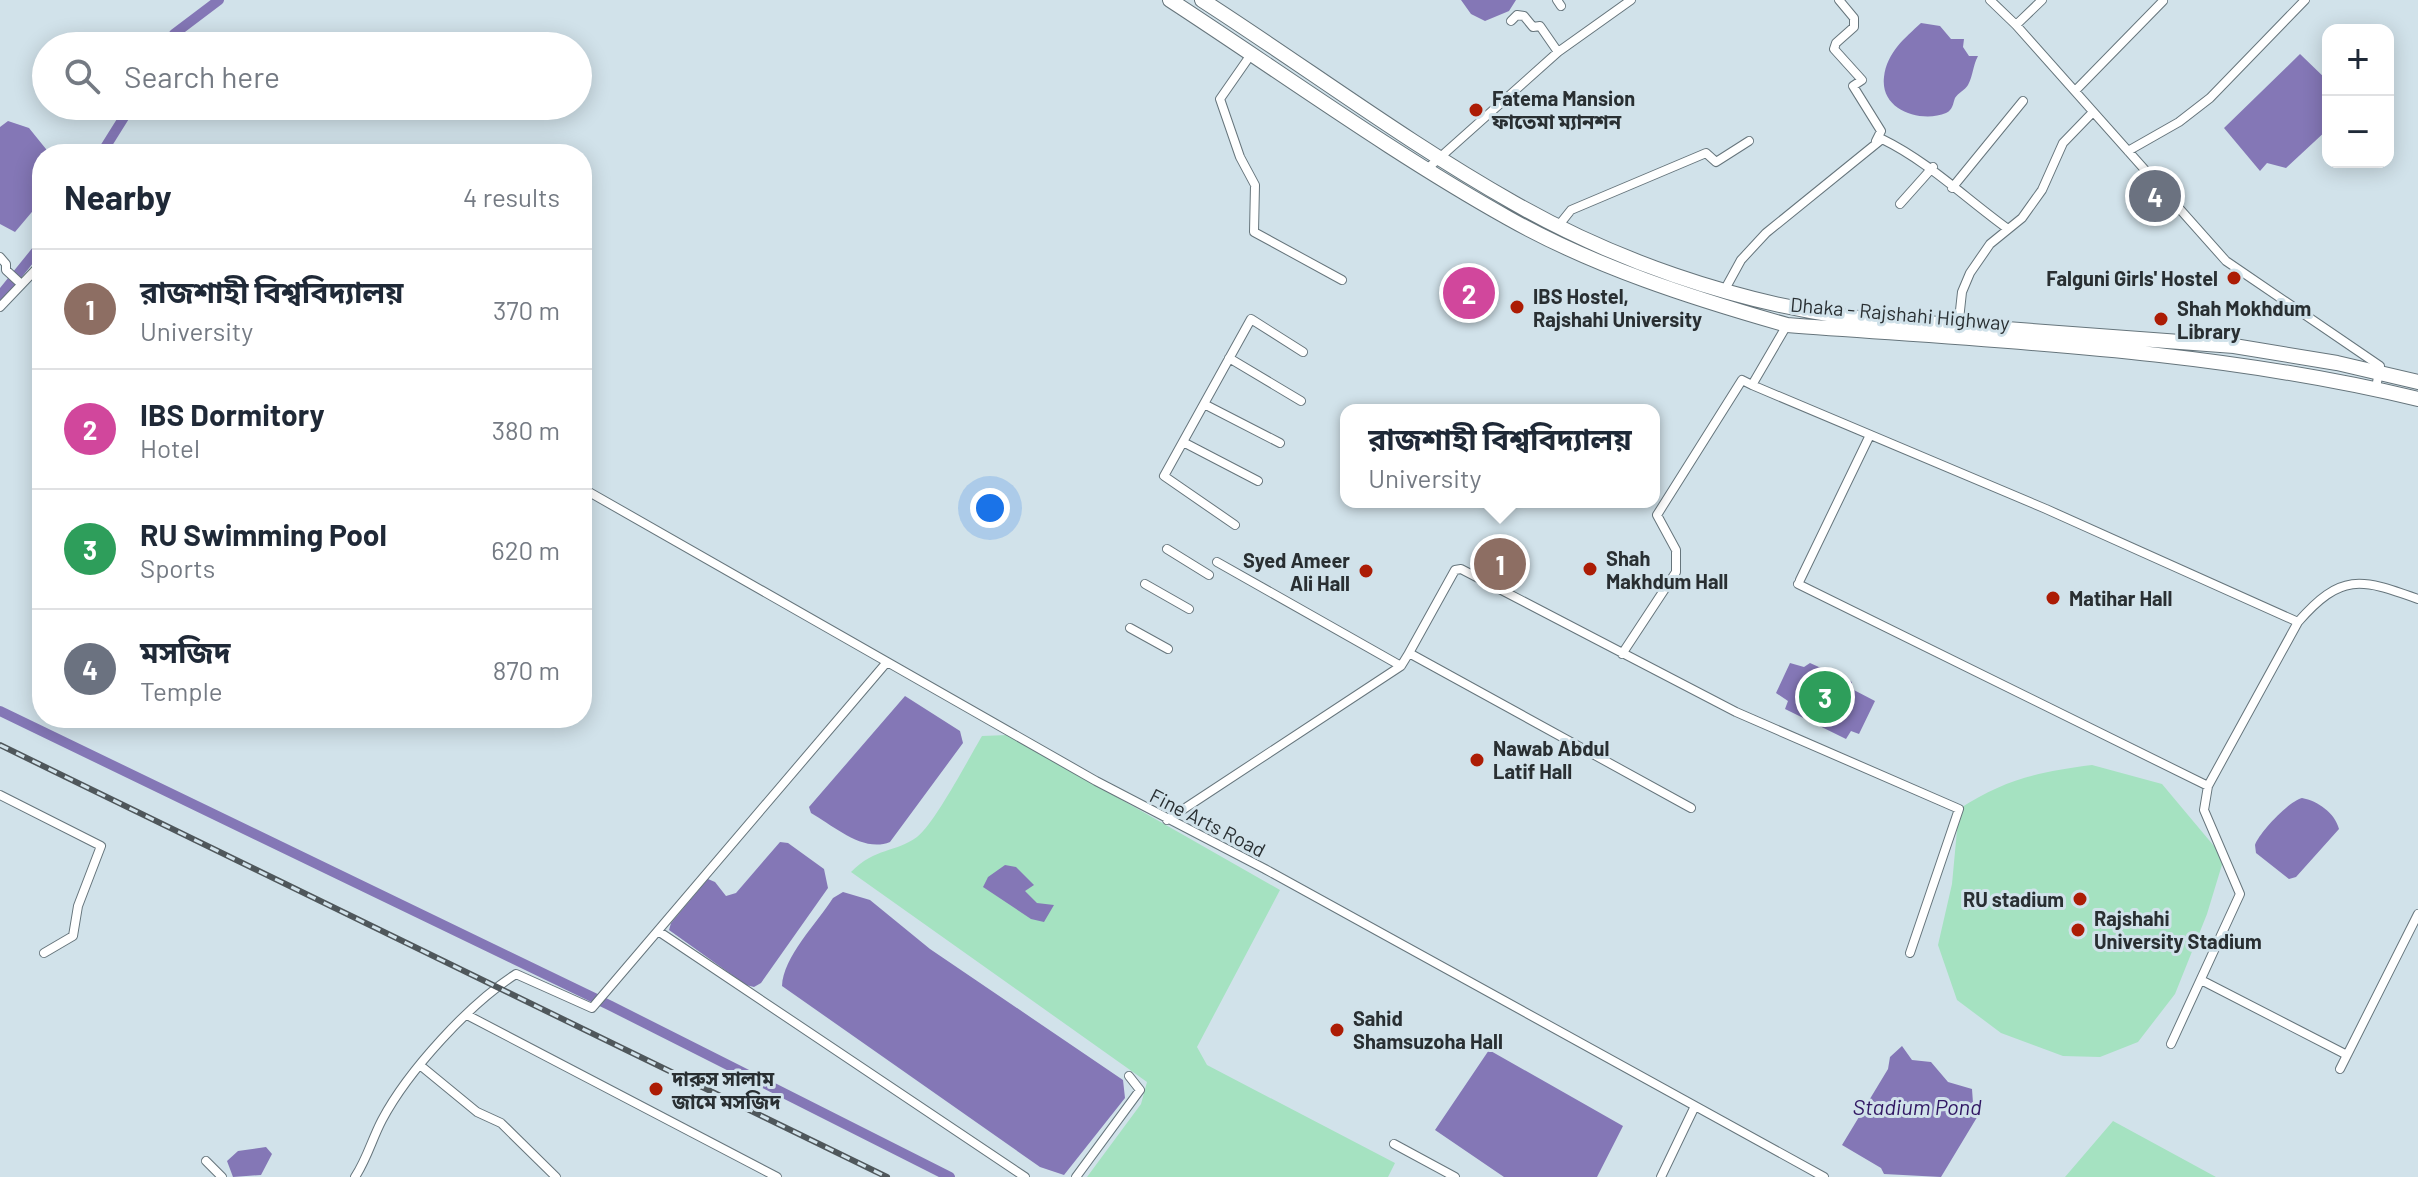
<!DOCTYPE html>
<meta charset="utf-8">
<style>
body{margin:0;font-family:Barlow,"Noto Sans Bengali",sans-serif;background:#f2f2f3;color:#1f2937}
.controls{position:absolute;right:24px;top:24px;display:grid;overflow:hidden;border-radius:16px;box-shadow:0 4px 20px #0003}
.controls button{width:72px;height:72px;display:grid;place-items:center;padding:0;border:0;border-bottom:2px solid #e0e1e3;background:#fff;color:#1f2937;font:40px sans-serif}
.you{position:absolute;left:990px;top:508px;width:28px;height:28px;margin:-20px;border:6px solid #fff;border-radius:50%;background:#1a73e8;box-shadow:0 0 0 12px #1a73e833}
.badge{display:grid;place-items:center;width:52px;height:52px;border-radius:50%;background:#ac1c05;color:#fff;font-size:26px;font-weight:700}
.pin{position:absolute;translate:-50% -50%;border:4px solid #fff;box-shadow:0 2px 8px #0006}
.popup{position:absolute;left:1340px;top:404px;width:320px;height:104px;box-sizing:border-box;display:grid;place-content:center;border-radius:16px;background:#fff;filter:drop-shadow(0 2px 6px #0005);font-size:26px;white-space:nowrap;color:#747a83}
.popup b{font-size:30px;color:#1f2937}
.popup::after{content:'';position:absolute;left:50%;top:100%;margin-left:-16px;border:16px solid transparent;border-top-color:#fff}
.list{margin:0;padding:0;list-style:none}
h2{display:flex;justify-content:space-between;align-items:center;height:104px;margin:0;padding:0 32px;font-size:34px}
h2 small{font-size:26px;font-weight:400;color:#747a83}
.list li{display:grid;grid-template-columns:52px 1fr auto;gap:24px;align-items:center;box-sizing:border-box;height:120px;padding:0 32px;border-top:2px solid #e0e1e3}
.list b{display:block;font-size:30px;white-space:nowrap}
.list p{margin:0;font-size:26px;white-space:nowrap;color:#747a83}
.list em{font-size:26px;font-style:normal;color:#747a83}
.icon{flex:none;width:44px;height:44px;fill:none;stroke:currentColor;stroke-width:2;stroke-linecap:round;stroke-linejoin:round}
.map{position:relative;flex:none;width:2418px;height:1177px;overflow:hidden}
.search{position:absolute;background:#fff;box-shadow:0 4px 20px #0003;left:32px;top:32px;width:560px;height:88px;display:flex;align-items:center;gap:20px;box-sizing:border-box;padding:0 28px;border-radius:44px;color:#747a83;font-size:30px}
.panel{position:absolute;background:#fff;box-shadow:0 4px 20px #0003;left:32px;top:144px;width:560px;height:584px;border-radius:32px}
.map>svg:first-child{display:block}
.green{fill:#a5e2c1}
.water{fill:#8477b6}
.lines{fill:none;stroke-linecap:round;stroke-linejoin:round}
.canal{stroke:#8477b6;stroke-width:10}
.street-casing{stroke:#66757c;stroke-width:10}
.highway-casing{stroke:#66757c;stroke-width:16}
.street{stroke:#fff;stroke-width:8}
.highway{stroke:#fff;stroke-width:14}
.rail-casing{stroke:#4f575b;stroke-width:6}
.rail{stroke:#d1e2ea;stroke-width:3;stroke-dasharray:9;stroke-linecap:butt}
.poi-dot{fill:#ac1c05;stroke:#d1e2ea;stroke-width:3}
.labels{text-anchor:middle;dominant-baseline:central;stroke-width:6;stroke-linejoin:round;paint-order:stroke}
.poi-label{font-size:20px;font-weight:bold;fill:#292f32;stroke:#d1e2ea;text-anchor:start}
.street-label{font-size:20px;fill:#292f32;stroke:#d1e2ea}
.water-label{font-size:22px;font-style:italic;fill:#311763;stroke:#d1e2ea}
</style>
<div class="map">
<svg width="2418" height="1177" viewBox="0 0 2418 1177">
<rect width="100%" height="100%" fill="#d1e2ea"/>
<path class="green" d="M1008 735 1280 890 1197 1047 1207 1065 1395 1163 1388 1177H1087L1141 1104 1147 1082 851 872C876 847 895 853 917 837 935 823 969 758 982 736Z
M2092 765 2162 784 2224 858 2207 914 2175 994 2138 1042 2100 1057 2063 1056 2001 1033 1957 1000 1938 945 1952 884 1959 809C2005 779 2038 772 2092 765Z
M2113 1121 2216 1177H2065Z"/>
<path class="water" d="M1461 0H1516L1509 11 1485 21 1471 14Z
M1921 23 1940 26 1951 39H1964L1963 47 1969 56H1978C1973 65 1973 76 1968 85 1965 90 1958 93 1955 98 1953 103 1953 110 1946 113 1922 123 1880 111 1884 77 1887 52 1905 38 1921 23Z
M2300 54 2328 81V129L2286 168 2267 163 2260 171 2224 128Z
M8 121 29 128 50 154H42V200L15 232 0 224V127Z
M1790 663 1804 667 1810 663 1852 682 1850 688 1875 701 1859 734 1851 731 1846 739 1785 709 1788 701 1776 693Z
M905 696 960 731 963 743 890 842C863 853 834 826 811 813L809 807Z
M2302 798C2318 801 2335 813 2339 829L2296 877 2289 879 2256 853 2255 845C2259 833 2289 801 2302 798Z
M780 842 788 843 824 869 828 888 761 983 754 987 746 985 669 930 671 923 708 879 715 882 726 896 736 893Z
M1005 865 1016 867 1034 885 1025 891 1037 903 1054 905 1044 922 1031 919 983 887 988 877Z
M843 892 870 900 930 949 1123 1080 1125 1098 1064 1175 1040 1167 782 986C783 957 817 923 833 898Z
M1902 1046 1912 1060 1931 1062 1948 1082 1972 1089 1973 1103 1982 1109 1941 1177 1884 1174 1881 1168 1842 1145 1888 1069 1890 1057Z
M1489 1050 1623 1126 1597 1177H1504L1435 1130Z
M266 1147 272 1154 261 1175 233 1177 227 1161 238 1151Z"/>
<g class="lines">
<path class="canal" d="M167 46 174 34 219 0
M101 154 131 106
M0 296 42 244
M0 711 611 1006 950 1177"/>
<defs>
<path id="street" d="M1557 0 1561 6
M1839 0 1854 18V27L1836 43 1834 49 1862 80 1853 86 1881 131 1876 141
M1990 0 2016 25 2226 261 2380 366 2376 388
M1511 21 1517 15 1524 16 1533 27 1540 26 1558 52
M2016 25 2042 0
M1252 53 1220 99 1240 157 1255 185 1254 232 1342 280
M2075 91 2163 1
M2128 151 2179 122 2210 98 2305 0
M1427 169 1558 52 1631 0
M1952 188 2023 101
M1900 204 1933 167
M1559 225 1571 210 1706 153 1716 162 1749 141
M0 257 6 264V270L20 283
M1724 291 1741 260 1766 233 1882 139C1929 162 1965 198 2008 229
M0 307 42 263
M1787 325 1752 385 2046 509 2298 622C2341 573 2360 578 2418 599
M1958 329 1962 292 1970 273 1990 244 2022 218 2042 190 2063 143 2093 112
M1229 358 1301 401
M1204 404 1280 443
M1183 442 1258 481
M582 488 1096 781 1265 869 1824 1177
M1235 525 1164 476 1251 319 1303 352
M1167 549 1209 575
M1217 562 1401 666 1409 653 1691 808
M1800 580 1870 435
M1145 584 1189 609
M1798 584 2208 786 2298 622
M1130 628 1168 649
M1409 653 1455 570 1461 569 1736 712 1959 809 1910 953
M1622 654 1676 572V550L1657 515 1742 380 1752 385
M0 795 101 846 78 906 73 936 44 953
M1167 820 1401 666
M658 931 1025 1177
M2201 980 2347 1055
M467 1015 777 1177
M2171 1044 2240 894 2204 810 2208 786
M421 1066 477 1112 501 1123 556 1177
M2340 1069 2418 914
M1394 1144 1455 1177
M206 1161 222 1177
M355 1177C367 1159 372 1139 382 1120 408 1071 469 1004 516 974L592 1008 887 662
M1076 1177 1140 1090 1129 1076
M1661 1177 1695 1106"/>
<path id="highway" d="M1170 0C1282 73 1392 153 1508 218 1595 267 1692 298 1787 325 1998 341 2212 349 2418 399
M1202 0C1306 67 1406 142 1514 203 1614 260 1732 301 1846 317L2234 346 2337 363 2418 382"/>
</defs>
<use href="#street" class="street-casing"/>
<use href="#highway" class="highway-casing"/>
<use href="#street" class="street"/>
<use href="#highway" class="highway"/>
<defs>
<path id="rail" d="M0 745 887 1177"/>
</defs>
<use href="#rail" class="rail-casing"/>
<use href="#rail" class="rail"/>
</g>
<g class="poi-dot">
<circle cx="1476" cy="110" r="8"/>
<circle cx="2234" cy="278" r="8"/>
<circle cx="1517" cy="307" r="8"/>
<circle cx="2161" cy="319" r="8"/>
<circle cx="1590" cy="569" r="8"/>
<circle cx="1366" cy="571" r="8"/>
<circle cx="2053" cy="598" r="8"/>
<circle cx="1477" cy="760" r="8"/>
<circle cx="2080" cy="899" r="8"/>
<circle cx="2078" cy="930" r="8"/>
<circle cx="1337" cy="1030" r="8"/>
<circle cx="656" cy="1089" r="8"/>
</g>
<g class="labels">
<g class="poi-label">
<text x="1492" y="98">Fatema Mansion<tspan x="1492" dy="23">ফাতেমা ম্যানশন</tspan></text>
<text x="2218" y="278" text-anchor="end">Falguni Girls' Hostel</text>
<text x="1533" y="296">IBS Hostel,<tspan x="1533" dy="23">Rajshahi University</tspan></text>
<text x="2177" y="308">Shah Mokhdum<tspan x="2177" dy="23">Library</tspan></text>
<text x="1606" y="558">Shah<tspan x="1606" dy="23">Makhdum Hall</tspan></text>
<text x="1350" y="560" text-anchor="end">Syed Ameer<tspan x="1350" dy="23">Ali Hall</tspan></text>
<text x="2069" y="598">Matihar Hall</text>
<text x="1493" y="748">Nawab Abdul<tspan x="1493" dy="23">Latif Hall</tspan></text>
<text x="2064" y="899" text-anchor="end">RU stadium</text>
<text x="2094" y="918">Rajshahi<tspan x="2094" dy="23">University Stadium</tspan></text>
<text x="1353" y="1018">Sahid<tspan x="1353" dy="23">Shamsuzoha Hall</tspan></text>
<text x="672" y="1078">দারুস সালাম<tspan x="672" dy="23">জামে মসজিদ</tspan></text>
</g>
<g class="street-label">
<text transform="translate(1900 313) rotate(5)">Dhaka - Rajshahi Highway</text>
<text transform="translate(1208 822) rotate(27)">Fine Arts Road</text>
</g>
<g class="water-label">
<text x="1917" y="1106">Stadium Pond</text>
</g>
</g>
</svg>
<div class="controls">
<button>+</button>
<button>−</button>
</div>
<div class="you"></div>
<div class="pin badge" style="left:1500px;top:564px;background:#8d6e63">1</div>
<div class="popup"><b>রাজশাহী বিশ্ববিদ্যালয়</b>University</div>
<div class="pin badge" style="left:1469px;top:293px;background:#d1479c">2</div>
<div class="pin badge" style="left:1825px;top:697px;background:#2e9e5b">3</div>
<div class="pin badge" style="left:2155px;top:196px;background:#6b7280">4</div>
<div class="search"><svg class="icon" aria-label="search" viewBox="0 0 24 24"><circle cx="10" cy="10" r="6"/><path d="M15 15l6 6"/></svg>Search here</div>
<section class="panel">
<h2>Nearby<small>4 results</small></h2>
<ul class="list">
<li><span class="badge" style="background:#8d6e63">1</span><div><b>রাজশাহী বিশ্ববিদ্যালয়</b><p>University</p></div><em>370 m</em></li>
<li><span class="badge" style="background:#d1479c">2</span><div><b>IBS Dormitory</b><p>Hotel</p></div><em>380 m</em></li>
<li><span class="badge" style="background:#2e9e5b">3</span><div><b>RU Swimming Pool</b><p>Sports</p></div><em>620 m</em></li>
<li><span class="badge" style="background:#6b7280">4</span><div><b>মসজিদ</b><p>Temple</p></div><em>870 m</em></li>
</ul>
</section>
</div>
